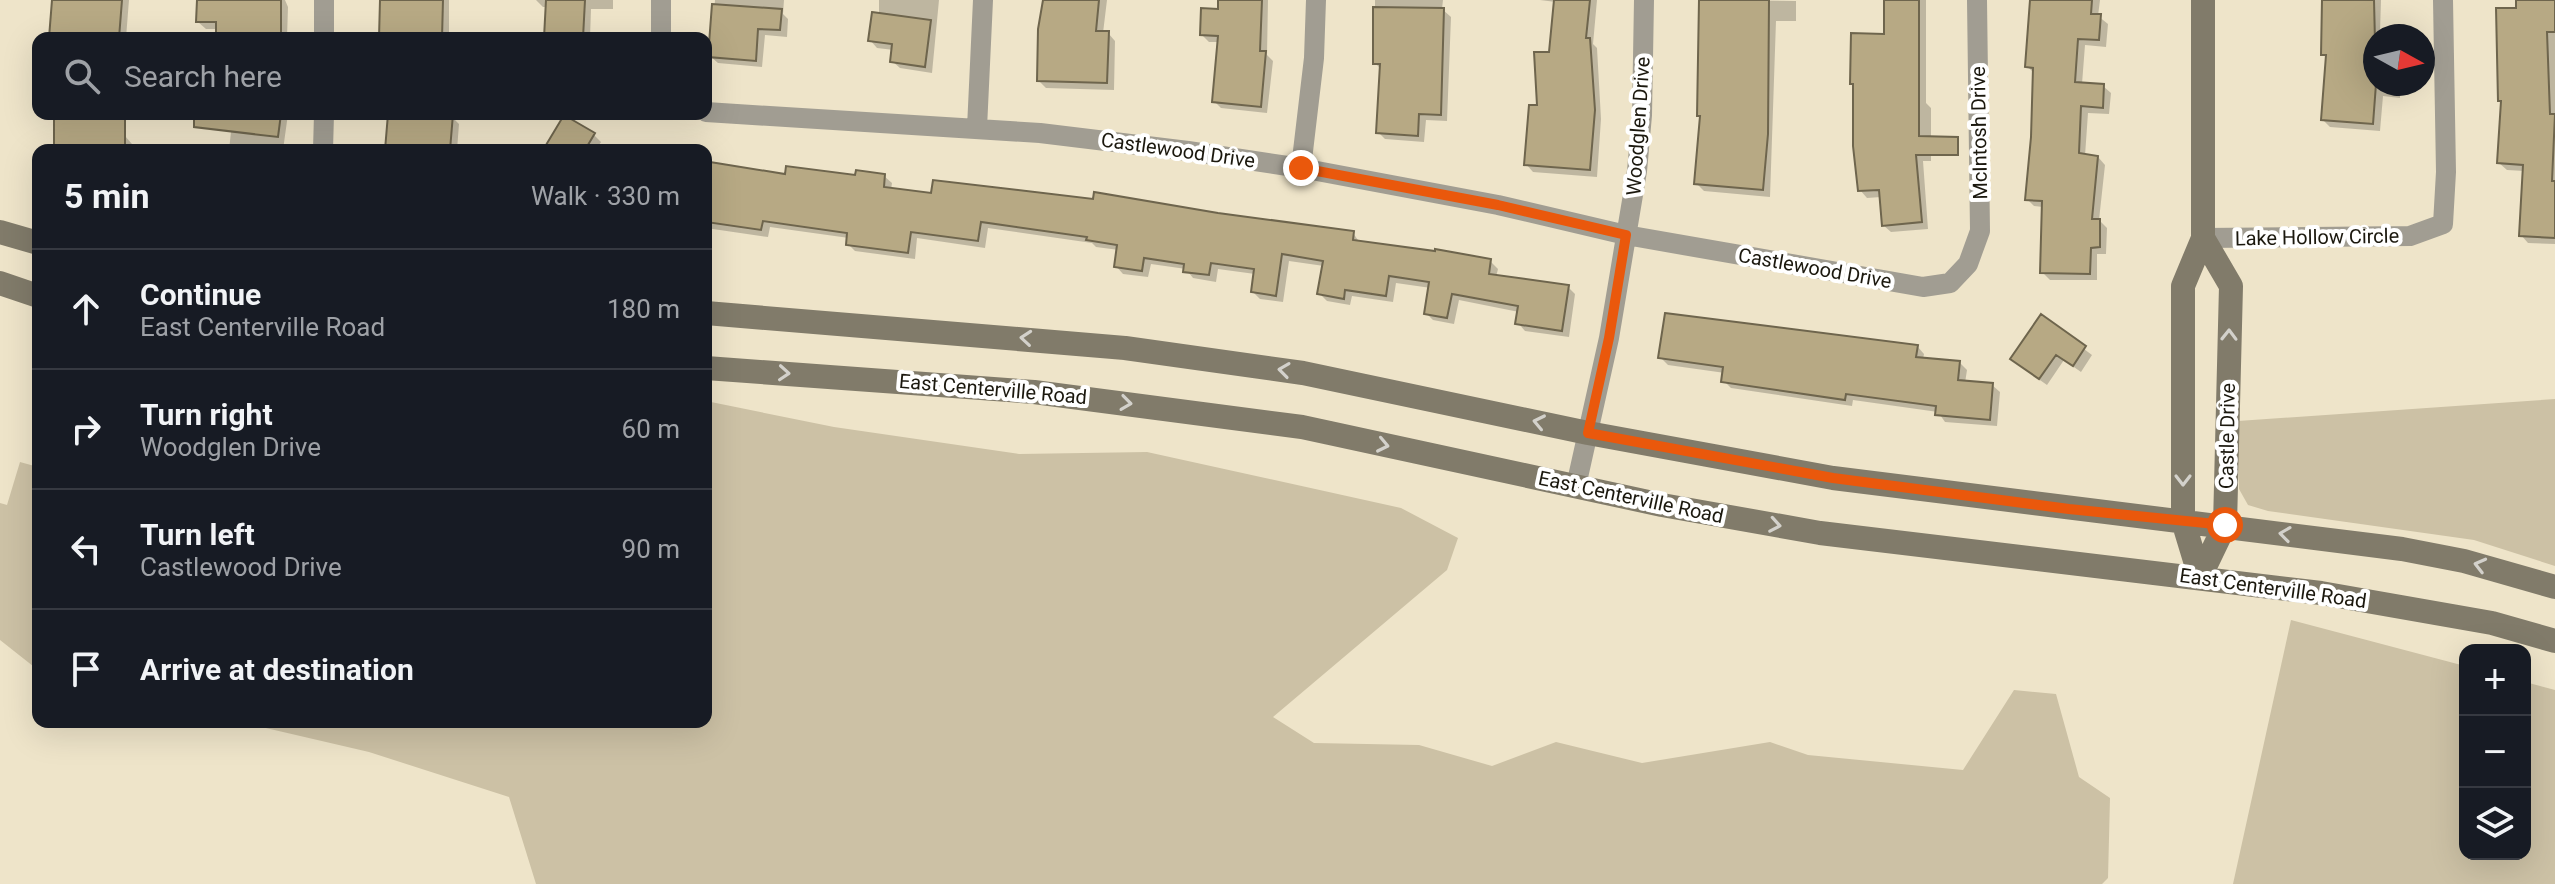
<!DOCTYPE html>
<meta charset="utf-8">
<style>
body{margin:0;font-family:Roboto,sans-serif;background:#20242c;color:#f1f3f6}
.controls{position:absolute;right:24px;bottom:24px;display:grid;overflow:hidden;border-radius:16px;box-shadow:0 8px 32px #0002}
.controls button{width:72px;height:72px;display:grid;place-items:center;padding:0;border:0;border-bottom:2px solid #363941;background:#171b24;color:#f1f3f6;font:40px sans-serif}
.compass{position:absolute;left:2363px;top:24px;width:72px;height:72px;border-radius:50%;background:#171b24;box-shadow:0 8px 32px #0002;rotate:98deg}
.stop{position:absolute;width:24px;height:24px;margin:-18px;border:6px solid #ea580c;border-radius:50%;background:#fff}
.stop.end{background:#ea580c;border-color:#fff;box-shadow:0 2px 8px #0008}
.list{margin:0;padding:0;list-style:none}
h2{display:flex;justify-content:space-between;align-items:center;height:104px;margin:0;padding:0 32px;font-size:34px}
h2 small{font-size:26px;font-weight:400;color:#9ea1a6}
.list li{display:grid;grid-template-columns:52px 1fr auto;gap:24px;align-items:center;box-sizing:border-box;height:120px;padding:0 32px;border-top:2px solid #363941}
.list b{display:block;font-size:30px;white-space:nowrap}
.list p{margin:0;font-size:26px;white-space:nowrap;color:#9ea1a6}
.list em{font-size:26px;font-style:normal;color:#9ea1a6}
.icon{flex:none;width:44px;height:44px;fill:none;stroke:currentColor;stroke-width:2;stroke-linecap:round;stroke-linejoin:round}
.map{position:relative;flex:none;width:2555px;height:884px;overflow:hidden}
.search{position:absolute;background:#171b24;box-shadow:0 8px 32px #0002;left:32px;top:32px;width:680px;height:88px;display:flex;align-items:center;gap:20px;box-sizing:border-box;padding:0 28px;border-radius:16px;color:#9ea1a6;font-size:30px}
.panel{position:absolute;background:#171b24;box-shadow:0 8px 32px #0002;left:32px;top:144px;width:680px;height:584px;border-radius:16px}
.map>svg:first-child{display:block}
.green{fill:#ccc1a5}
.shadow{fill:#0003}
.building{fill:#b7a984;stroke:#6e654d;stroke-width:2}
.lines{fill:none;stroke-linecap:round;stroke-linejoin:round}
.minor{stroke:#a19d92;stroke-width:20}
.secondary{stroke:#817b6a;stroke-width:24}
.oneway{stroke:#d3d1cb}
.route{stroke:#ea580c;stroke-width:10}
.labels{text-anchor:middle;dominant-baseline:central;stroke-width:8;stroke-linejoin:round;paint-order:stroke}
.street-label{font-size:20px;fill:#1b180e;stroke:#fff}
</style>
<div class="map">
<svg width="2555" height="884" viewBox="0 0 2555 884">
<rect width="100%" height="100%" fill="#eee4c9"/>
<path class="green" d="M2555 399V566L2474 540 2268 511 2248 505 2239 489 2238 421Z
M706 401 834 427 1019 454 1147 452 1401 508 1458 538 1447 570 1273 717 1314 743 1419 745 1492 766 1556 742 1642 763 1770 742 1808 755 1963 770 2014 690 2056 694 2079 777 2110 798 2108 878 2102 884H536L509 797 369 752 240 722H706Z
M20 462 38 467V670L0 640V503L7 505Z
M2291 620 2465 666V854H2525V682L2555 690V884H2233Z"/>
<path class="shadow" d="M54 0H129L126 38H51Z
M199 0H285L288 7 287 38H218V29H206L198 22Z
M381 0H449V38H380Z
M536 0H613V9H591L590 38H546L548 7H543Z
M715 0H784L783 14 788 19 787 37 765 35 762 67 718 63 710 56Z
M879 0H939L932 73 900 68 892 61 894 50 877 48 870 40 879 15Z
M1044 0H1107L1103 33H1108L1115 41 1114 90 1046 88 1039 81Z
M1220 0H1268L1267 55 1273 61 1267 113 1221 108 1214 101 1219 42H1209L1202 35 1220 11Z
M1375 0H1443L1442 9 1451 17 1447 121 1426 120 1424 142 1385 139 1378 132 1382 70 1375 63Z
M1540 0H1597L1593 44 1597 48 1601 119 1597 177 1533 172 1526 164 1551 54 1556 2Z
M1701 0 1796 1V21H1776L1770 197 1704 191 1696 183 1702 118Z
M1886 0H1926V103L1931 108V161H1923L1928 229 1891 232 1883 225 1881 197 1867 198 1860 190 1855 87 1852 84 1886 36Z
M2029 0H2100L2098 16 2108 24 2106 47 2085 45 2082 84 2103 86 2111 93 2109 114 2088 113 2085 156 2098 157 2105 165 2099 220 2107 228 2106 254H2097V280H2050L2042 272 2043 207 2034 206 2027 199 2035 74 2027 66 2032 3Z
M2338 0H2381L2380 32H2395L2399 36H2375V84H2400V98L2383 96 2380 131 2330 127 2323 120 2327 58 2323 54Z
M2518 0H2555V244L2528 243 2521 235 2524 171 2507 170 2499 163 2502 103 2500 100Z
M54 114H116L125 136 132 144V150H54Z
M233 114H288L283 150H229Z
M390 114H449L459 124 457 150H387Z
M594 135 601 142 596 150H546Z
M787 176H884L892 183 891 190 932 195 1218 215 1353 233 1360 243 1490 261 1498 269 1496 277 1568 287 1575 294 1569 337 1525 331 1518 323 1519 312 1459 300 1454 324 1433 320 1426 313 1431 288 1396 283 1393 302 1352 296 1350 305 1327 301 1320 294 1324 266 1289 261 1283 302 1260 299 1253 292 1255 274 1218 269 1216 282 1193 278 1186 269 1151 264 1148 277 1123 274 1116 266 1119 250 1096 247 1092 243 988 228 985 248 917 238 915 259 855 251 848 244 849 238 770 227 768 237 706 228V180Z
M2041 317 2092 355 2081 372 2064 360 2047 385 2020 366Z
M1917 346 1924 354 1923 359 1959 362 1967 370 1965 383 1992 385 2000 392 1997 426 1945 422 1938 412 1853 400 1852 406 1731 388 1724 381 1725 373 1668 365 1660 357Z"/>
<path class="building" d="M52 0H122L119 38H49Z
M197 0H281V38H216V22H196Z
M380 0H443L442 38H379Z
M546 0H585L583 38H544Z
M1043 0H1099L1096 31H1109L1107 83 1037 81 1038 29Z
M1218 0H1262L1260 51H1266L1261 107 1212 102 1218 36 1200 35 1201 8 1218 9Z
M1554 0H1590L1586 38H1590L1595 110 1590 170 1524 165 1529 105H1537L1534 52H1549Z
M1699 0H1769L1768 134 1763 190 1694 184 1700 116H1697Z
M1884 0H1919V136L1958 137V155H1916L1922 222 1882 226 1879 190 1858 191 1853 146V84H1850L1851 33 1884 34Z
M2030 0H2092L2091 14H2101L2099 40 2078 39 2075 82 2104 84 2103 108 2081 106 2079 153 2098 156 2092 219H2100V247L2091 248 2090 274 2040 273 2042 201 2025 200 2031 137 2033 68 2025 67Z
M2322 0H2374L2376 84 2373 124 2321 120 2326 55H2321Z
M2516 0H2555V32H2547L2550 114H2555L2552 181H2555V238L2519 236 2523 165 2497 163 2501 101H2498L2496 8H2516Z
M712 4 782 9 780 30 758 29 756 61 708 57Z
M1373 7 1444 8 1441 115 1419 114 1418 136 1376 133 1380 64H1373Z
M872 12 931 20 925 67 890 62 892 44 868 41Z
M54 114H125V150H54Z
M194 114H281L278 137 194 127Z
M388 114H453L450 150H385Z
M564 115 595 133 585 150H543Z
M710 162 785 174 786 166 855 175 856 170 885 174 884 187 931 193 933 180 1093 199 1094 192 1218 213 1354 231 1353 240 1435 251V249L1491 259 1489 274 1569 285 1562 331 1515 324 1518 306 1452 294 1447 318 1424 314 1429 282 1389 276 1386 296 1345 290 1344 299 1317 294 1323 261 1282 254 1276 296 1251 292 1254 269 1211 263 1209 275 1183 272 1184 264 1144 258 1142 271 1114 267 1117 245 1086 240 1087 237 981 222 978 241 911 232 908 253 846 245 847 233 763 221 761 230 706 222V189Z
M1665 313 1918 345 1916 357 1960 361 1958 380 1993 383 1990 420 1935 415 1936 406 1846 394 1845 400 1721 382 1723 367 1658 358Z
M2041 314 2086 346 2073 366 2056 355 2039 379 2010 359Z"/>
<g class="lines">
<path class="minor" d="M661 0V38
M324 38V0
M706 112 1040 133 1188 151 1301 168 1498 205 1626 235 1923 287 1950 283 1968 264 1980 231 1977 0
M977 128 983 0
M323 150 324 114
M1301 168 1314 58 1316 0
M2203 238 2410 236 2443 224 2446 172 2443 0
M1576 486 1609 338 1637 171 1642 115 1644 0"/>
<path class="secondary" d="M0 232 38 243
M0 283 38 296
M706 313 1125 348 1303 373 1588 433 1833 478 2402 549 2464 561 2555 587
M706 368 1034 392 1302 427 1662 505 1820 533 2321 593 2492 623 2555 641
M2200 577 2183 521V286L2203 238V0
M2200 577 2225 525 2231 286 2203 238"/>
</g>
<defs><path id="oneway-chevron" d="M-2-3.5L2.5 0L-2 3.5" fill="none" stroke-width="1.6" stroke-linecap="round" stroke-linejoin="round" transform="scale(2)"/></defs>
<g class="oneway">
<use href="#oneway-chevron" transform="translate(2229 335) rotate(-89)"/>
<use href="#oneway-chevron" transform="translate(1026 338) rotate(-175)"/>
<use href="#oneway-chevron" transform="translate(1284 370) rotate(-172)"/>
<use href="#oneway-chevron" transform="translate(784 373) rotate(4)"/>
<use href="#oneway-chevron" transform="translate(1126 403) rotate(8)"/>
<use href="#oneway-chevron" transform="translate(1539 422) rotate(-168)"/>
<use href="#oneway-chevron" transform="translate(1383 445) rotate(12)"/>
<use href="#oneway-chevron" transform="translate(2183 480) rotate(90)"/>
<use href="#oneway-chevron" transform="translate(1775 525) rotate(10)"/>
<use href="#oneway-chevron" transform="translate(2285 534) rotate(-172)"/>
<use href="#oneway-chevron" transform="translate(2480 565) rotate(-166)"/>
</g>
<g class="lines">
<path class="route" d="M1301 168 1498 205 1626 235 1609 338 1588 433 1833 478 2069 509 2225 525"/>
</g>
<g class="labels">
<g class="street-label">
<text transform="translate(1638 126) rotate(-86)">Woodglen Drive</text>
<text transform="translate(1979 133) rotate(-91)">McIntosh Drive</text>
<text transform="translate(1178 150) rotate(8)">Castlewood Drive</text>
<text transform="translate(2317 237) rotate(-1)">Lake Hollow Circle</text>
<text transform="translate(1815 268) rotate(10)">Castlewood Drive</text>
<text transform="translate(993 389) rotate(5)">East Centerville Road</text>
<text transform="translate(2227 436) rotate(-89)">Castle Drive</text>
<text transform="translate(1631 497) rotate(12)">East Centerville Road</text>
<text transform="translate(2273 588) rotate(8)">East Centerville Road</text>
</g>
</g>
</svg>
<div class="controls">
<button>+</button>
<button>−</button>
<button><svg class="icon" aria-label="layers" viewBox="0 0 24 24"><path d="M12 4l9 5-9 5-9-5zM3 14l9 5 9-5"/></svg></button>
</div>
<svg class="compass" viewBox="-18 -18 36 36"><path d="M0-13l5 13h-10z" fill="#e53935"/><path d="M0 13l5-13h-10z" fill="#9ea1a6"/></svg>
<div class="stop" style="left:2225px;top:525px"></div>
<div class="stop end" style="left:1301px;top:168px"></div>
<div class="search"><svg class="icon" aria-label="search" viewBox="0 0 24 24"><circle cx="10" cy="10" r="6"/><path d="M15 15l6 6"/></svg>Search here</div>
<section class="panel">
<h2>5 min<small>Walk · 330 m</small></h2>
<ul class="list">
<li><svg class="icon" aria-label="ahead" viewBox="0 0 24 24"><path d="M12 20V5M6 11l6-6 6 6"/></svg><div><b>Continue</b><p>East Centerville Road</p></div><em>180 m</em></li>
<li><svg class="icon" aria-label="right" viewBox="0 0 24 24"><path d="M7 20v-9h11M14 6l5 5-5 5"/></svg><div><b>Turn right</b><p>Woodglen Drive</p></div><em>60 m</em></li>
<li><svg class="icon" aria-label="left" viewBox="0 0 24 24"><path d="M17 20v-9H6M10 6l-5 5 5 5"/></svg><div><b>Turn left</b><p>Castlewood Drive</p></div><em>90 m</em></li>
<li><svg class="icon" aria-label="arrive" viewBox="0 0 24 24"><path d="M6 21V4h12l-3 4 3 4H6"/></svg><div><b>Arrive at destination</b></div></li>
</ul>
</section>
</div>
